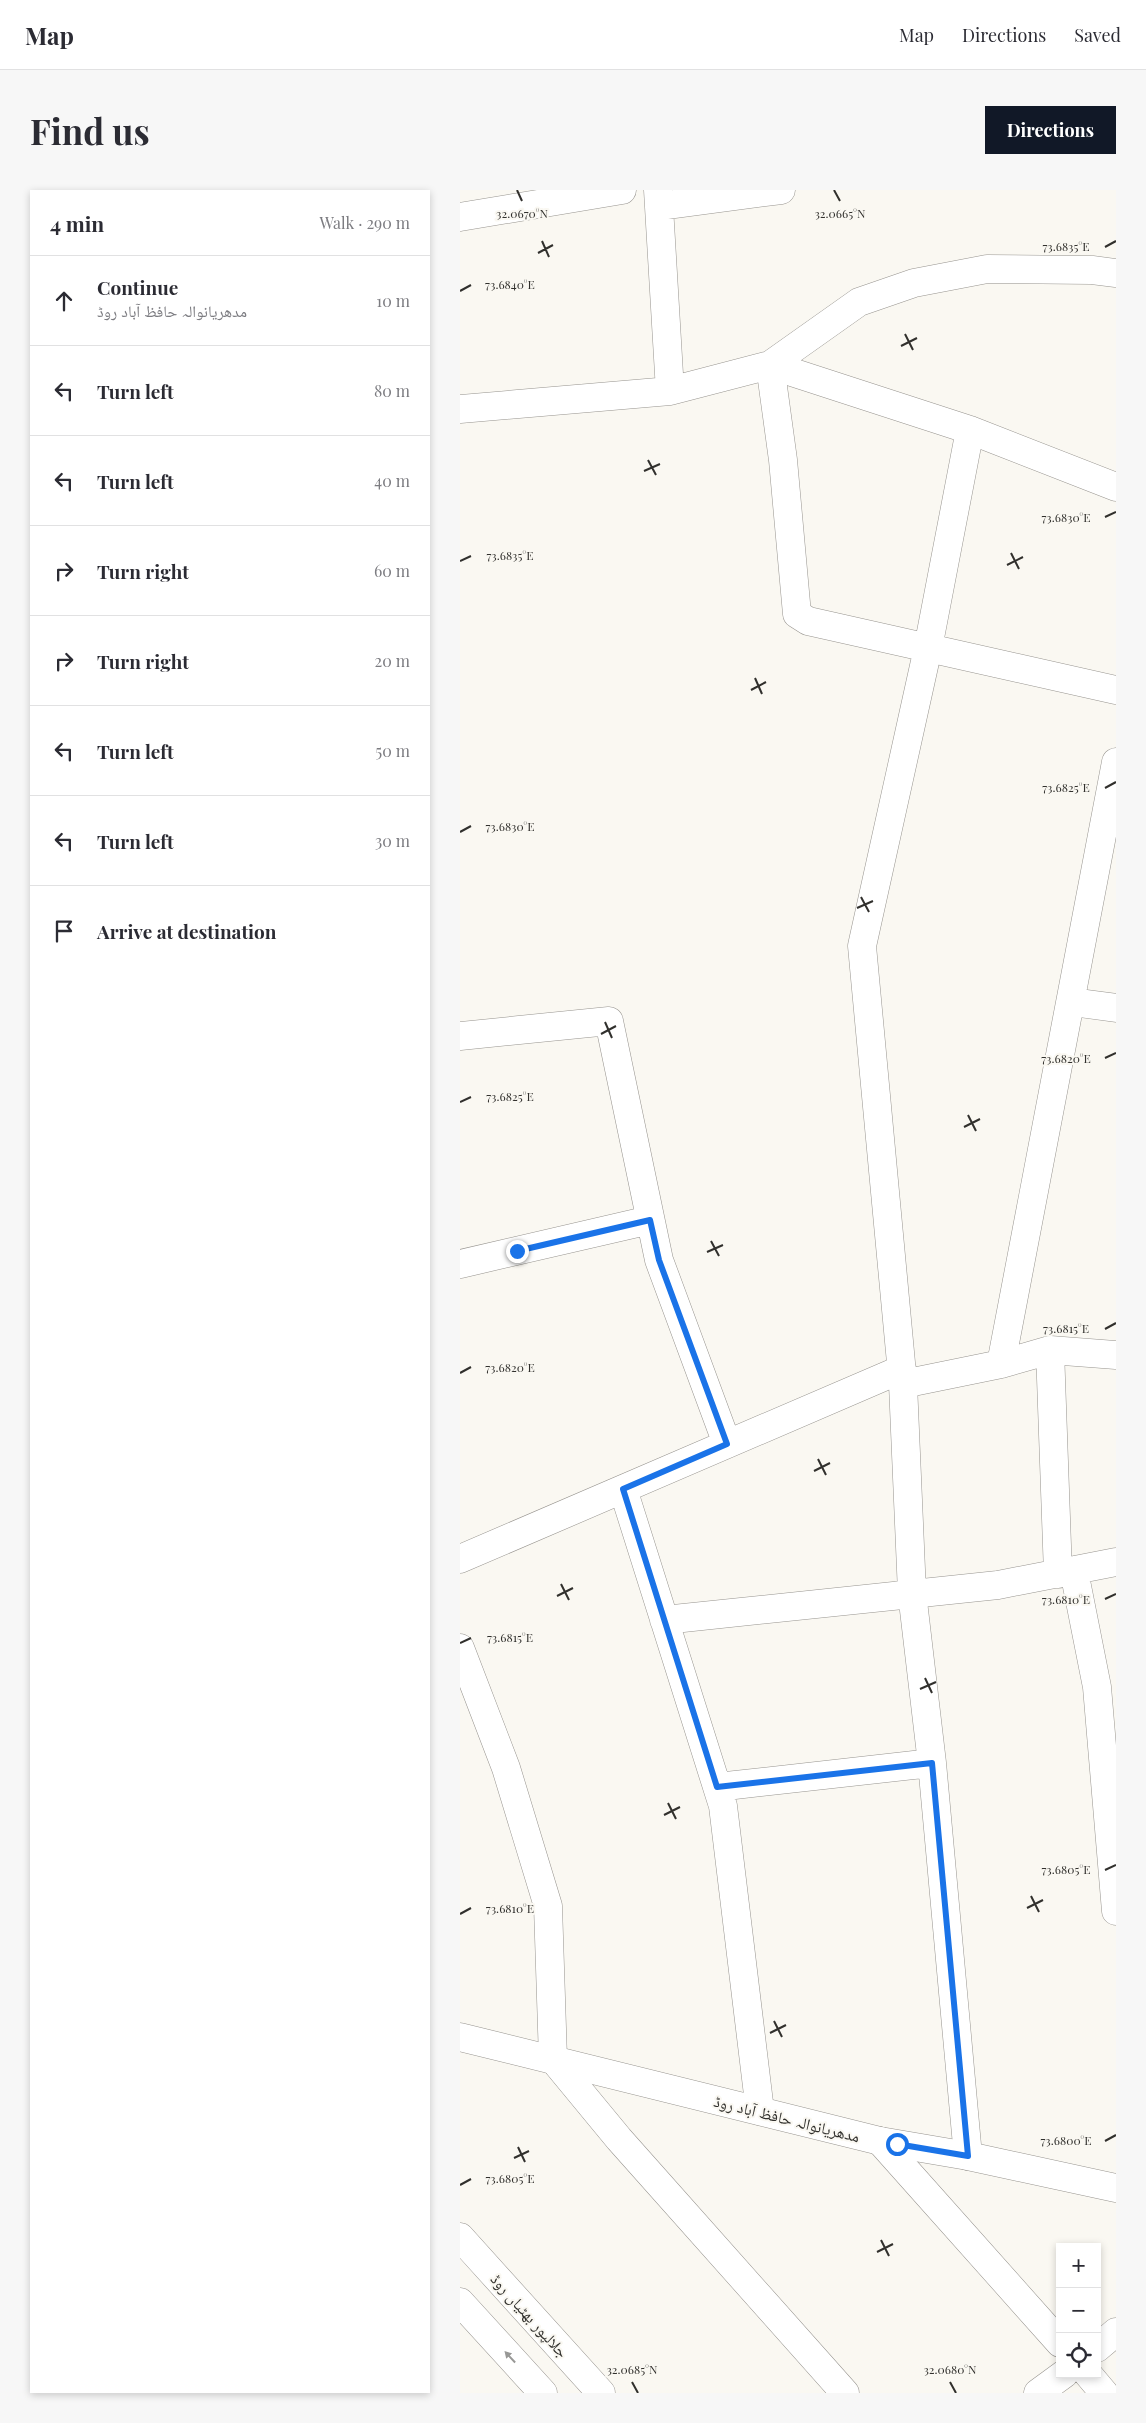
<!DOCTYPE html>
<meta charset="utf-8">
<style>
body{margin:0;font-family:"Playfair Display","Noto Naskh Arabic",serif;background:#f7f7f7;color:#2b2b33}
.controls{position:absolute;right:15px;bottom:15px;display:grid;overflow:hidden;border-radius:0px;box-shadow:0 2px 8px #0003}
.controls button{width:45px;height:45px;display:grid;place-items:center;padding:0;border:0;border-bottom:1px solid #e1e1e2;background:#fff;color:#2b2b33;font:25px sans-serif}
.stop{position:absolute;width:15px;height:15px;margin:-11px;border:4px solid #1a73e8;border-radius:50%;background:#fff}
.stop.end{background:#1a73e8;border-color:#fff;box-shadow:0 1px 5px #0008}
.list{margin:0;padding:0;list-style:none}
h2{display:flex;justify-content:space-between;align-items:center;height:65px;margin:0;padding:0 20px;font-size:21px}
h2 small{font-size:16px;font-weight:400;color:#7c7c81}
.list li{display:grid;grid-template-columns:32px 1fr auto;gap:15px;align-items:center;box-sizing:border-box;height:90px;padding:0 20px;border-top:1px solid #e1e1e2}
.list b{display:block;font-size:19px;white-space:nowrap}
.list p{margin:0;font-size:16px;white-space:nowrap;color:#7c7c81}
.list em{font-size:16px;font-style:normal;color:#7c7c81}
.icon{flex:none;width:28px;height:28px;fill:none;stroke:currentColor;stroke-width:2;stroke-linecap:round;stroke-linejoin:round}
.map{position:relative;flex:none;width:656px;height:2203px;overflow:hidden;border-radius:0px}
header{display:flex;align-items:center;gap:30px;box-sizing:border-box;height:70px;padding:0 25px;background:#fff;border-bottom:1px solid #e1e1e2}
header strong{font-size:24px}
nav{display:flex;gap:28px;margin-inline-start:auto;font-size:18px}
.intro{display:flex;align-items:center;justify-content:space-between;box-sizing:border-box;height:120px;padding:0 30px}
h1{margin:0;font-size:35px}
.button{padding:12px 22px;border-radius:0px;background:#111827;color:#fff;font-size:18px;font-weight:700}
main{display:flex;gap:30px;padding:0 30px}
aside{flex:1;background:#fff;border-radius:0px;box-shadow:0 2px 8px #0003}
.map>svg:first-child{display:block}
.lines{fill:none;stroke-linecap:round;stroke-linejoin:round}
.minor-casing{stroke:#97948f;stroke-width:29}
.primary-casing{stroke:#97948f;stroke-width:29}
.minor{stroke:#fff;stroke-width:28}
.primary{stroke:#fff;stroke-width:28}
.oneway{fill:#989896}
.route{stroke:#1a73e8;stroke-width:6}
.ticks{fill:none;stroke:#31302d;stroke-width:2}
.labels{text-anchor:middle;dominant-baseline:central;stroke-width:4;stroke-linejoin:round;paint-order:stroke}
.street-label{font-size:16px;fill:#31302d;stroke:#faf8f2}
.ticks-label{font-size:12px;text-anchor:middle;fill:#31302d;stroke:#faf8f2;stroke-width:4;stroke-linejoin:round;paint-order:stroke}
</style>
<header>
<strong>Map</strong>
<nav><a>Map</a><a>Directions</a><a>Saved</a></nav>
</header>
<div class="intro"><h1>Find us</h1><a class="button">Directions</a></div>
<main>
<aside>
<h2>4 min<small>Walk · 290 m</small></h2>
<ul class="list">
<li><svg class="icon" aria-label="ahead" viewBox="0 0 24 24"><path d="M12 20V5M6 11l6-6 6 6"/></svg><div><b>Continue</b><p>مدھریانوالہ حافظ آباد روڈ</p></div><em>10 m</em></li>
<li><svg class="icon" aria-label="left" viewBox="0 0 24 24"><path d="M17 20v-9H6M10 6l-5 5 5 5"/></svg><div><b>Turn left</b></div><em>80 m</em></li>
<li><svg class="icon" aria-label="left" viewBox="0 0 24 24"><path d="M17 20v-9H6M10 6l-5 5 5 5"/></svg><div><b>Turn left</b></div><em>40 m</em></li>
<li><svg class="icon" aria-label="right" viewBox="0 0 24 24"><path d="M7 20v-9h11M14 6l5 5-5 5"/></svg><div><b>Turn right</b></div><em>60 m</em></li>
<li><svg class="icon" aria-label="right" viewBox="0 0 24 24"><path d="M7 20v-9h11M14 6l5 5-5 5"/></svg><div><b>Turn right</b></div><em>20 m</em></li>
<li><svg class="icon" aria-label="left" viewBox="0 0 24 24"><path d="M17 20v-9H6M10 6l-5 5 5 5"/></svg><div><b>Turn left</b></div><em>50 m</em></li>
<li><svg class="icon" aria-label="left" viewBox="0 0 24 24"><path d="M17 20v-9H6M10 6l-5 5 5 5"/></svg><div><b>Turn left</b></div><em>30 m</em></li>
<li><svg class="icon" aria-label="arrive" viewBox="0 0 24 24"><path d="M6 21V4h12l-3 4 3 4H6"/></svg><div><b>Arrive at destination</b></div></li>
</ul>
</aside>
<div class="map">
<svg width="656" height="2203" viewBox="0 0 656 2203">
<rect width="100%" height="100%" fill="#faf8f2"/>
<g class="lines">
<defs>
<path id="minor" d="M198 0 210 201
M199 16 321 0
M0 27 162 0
M310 175 323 270 337 424 348 431 656 500
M310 175 510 240 656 297
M0 219 210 201 310 175 399 112 454 93 527 79 632 80 656 83
M612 812 656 818
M0 846 149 831 199 1070 267 1254
M0 1074 190 1030
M590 1160 598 1384
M541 1174 656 572
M443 1194 541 1174 590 1160 656 1165
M163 1299 263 1616 300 1921
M0 1369 442 1179
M614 1381 637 1497 656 1721
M204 1430 538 1395 656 1372
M0 1458 46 1578 88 1716 93 1869 159 1949 385 2203
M257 1597 472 1573
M420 1951 600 2153
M508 1966 472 1573 452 1403 443 1194 402 756 468 458 510 240
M637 2158 656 2142
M628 2184 644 2203
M578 2203 604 2184"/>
<path id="primary" d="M0 1847 420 1951 508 1966 656 1998
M0 2047 141 2203
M0 2112 83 2203"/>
</defs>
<use href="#minor" class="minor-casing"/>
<use href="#primary" class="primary-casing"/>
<use href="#minor" class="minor"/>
<use href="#primary" class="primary"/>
</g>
<defs><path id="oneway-solid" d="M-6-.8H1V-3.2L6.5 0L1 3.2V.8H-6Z" transform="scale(1.25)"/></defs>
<use class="oneway" href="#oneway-solid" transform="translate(50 2167) rotate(-133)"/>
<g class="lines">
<path class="route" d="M57 1061 190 1030 199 1070 267 1254 163 1299 257 1597 472 1573 508 1966 437 1954"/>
</g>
<path class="ticks" d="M57 0 62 11M374 0 380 11M82 51 89 67M645 57 656 51M78 63 93 55M0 101 11 95M445 144 453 160M441 156 457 148M188 270 196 285M184 281 200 274M645 327 656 322M551 363 559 379M0 371 11 366M547 375 563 367M295 488 302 504M291 500 306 492M645 598 656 592M0 642 11 636M401 707 409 722M397 718 413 711M145 832 152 848M141 844 156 836M645 868 656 863M0 912 11 907M508 925 516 941M504 937 520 929M251 1051 259 1066M247 1062 263 1055M645 1139 656 1133M0 1183 11 1177M358 1269 366 1285M354 1281 370 1273M101 1394 109 1410M97 1406 113 1398M645 1409 656 1404M0 1453 11 1448M465 1488 472 1503M460 1499 476 1492M208 1613 216 1629M204 1625 220 1617M645 1680 656 1675M571 1706 579 1722M567 1718 583 1710M0 1724 11 1718M314 1831 322 1847M310 1843 326 1835M645 1951 656 1945M58 1957 65 1972M54 1968 69 1961M0 1995 11 1989M421 2050 429 2066M417 2062 433 2054M172 2192 178 2203M490 2192 496 2203"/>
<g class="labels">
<g class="street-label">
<text transform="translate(327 1928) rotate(14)">مدھریانوالہ حافظ آباد روڈ</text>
<text transform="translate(70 2125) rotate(48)">جلالپور بھٹیاں روڈ</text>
</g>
</g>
<g class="ticks-label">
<text x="62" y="28">32.0670°N</text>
<text x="380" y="28">32.0665°N</text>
<text x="606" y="61">73.6835°E</text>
<text x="50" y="99">73.6840°E</text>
<text x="606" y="332">73.6830°E</text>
<text x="50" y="370">73.6835°E</text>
<text x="606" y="602">73.6825°E</text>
<text x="50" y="641">73.6830°E</text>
<text x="606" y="873">73.6820°E</text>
<text x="50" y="911">73.6825°E</text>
<text x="606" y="1143">73.6815°E</text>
<text x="50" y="1182">73.6820°E</text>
<text x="606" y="1414">73.6810°E</text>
<text x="50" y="1452">73.6815°E</text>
<text x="606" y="1684">73.6805°E</text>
<text x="50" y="1723">73.6810°E</text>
<text x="606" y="1955">73.6800°E</text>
<text x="50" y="1993">73.6805°E</text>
<text x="172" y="2184">32.0685°N</text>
<text x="490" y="2184">32.0680°N</text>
</g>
</svg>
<div class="controls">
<button>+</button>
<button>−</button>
<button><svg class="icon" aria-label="locate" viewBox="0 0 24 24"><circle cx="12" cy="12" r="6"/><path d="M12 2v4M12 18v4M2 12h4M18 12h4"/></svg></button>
</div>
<div class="stop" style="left:437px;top:1954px"></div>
<div class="stop end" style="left:57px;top:1061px"></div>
</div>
</main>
